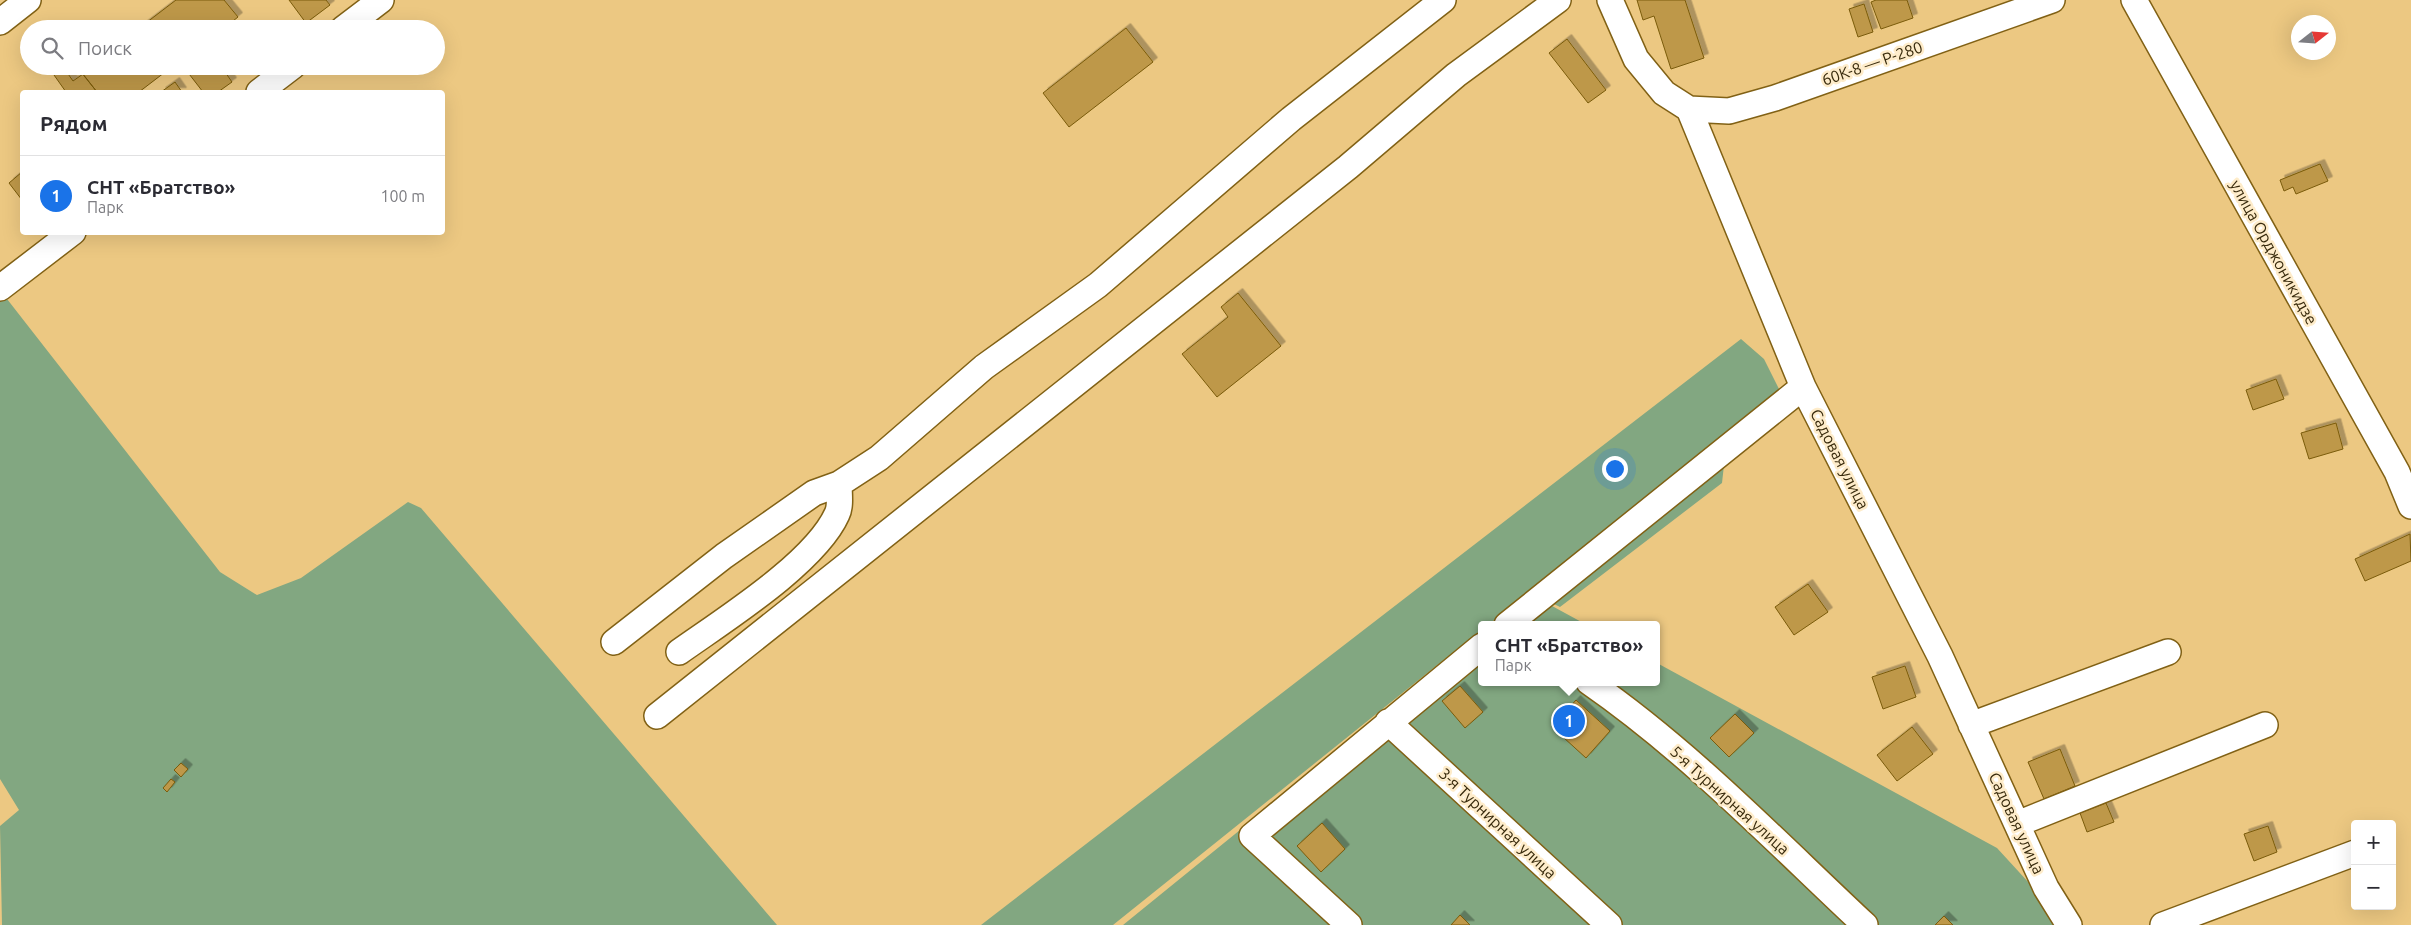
<!DOCTYPE html>
<html lang="ru">
<meta charset="utf-8">
<style>
body{margin:0;font-family:Ubuntu,sans-serif;background:#f7f7f7;color:#2b2b33}
.controls{position:absolute;right:15px;bottom:15px;display:grid;overflow:hidden;border-radius:5px;box-shadow:0 5px 20px #0002}
.controls button{width:45px;height:45px;display:grid;place-items:center;padding:0;border:0;border-bottom:1px solid #e1e1e2;background:#fff;color:#2b2b33;font:25px sans-serif}
.compass{position:absolute;left:2291px;top:15px;width:45px;height:45px;border-radius:50%;background:#fff;box-shadow:0 5px 20px #0002;rotate:73deg}
.you{position:absolute;left:1614px;top:468px;width:18px;height:18px;margin:-12px;border:4px solid #fff;border-radius:50%;background:#1a73e8;box-shadow:0 0 0 8px #1a73e833}
.badge{display:grid;place-items:center;width:32px;height:32px;border-radius:50%;background:#1a73e8;color:#fff;font-size:16px;font-weight:700}
.pin{position:absolute;translate:-50% -50%;border:2px solid #fff;box-shadow:0 1px 5px #0006}
.popup{position:absolute;left:1478px;top:621px;width:182px;height:65px;box-sizing:border-box;display:grid;place-content:center;border-radius:5px;background:#fff;filter:drop-shadow(0 1px 4px #0005);font-size:16px;white-space:nowrap;color:#7c7c81}
.popup b{font-size:19px;color:#2b2b33}
.popup::after{content:'';position:absolute;left:50%;top:100%;margin-left:-10px;border:10px solid transparent;border-top-color:#fff}
.list{margin:0;padding:0;list-style:none}
h2{display:flex;justify-content:space-between;align-items:center;height:65px;margin:0;padding:0 20px;font-size:21px}
h2 small{font-size:16px;font-weight:400;color:#7c7c81}
.list li{display:grid;grid-template-columns:32px 1fr auto;gap:15px;align-items:center;box-sizing:border-box;height:80px;padding:0 20px;border-top:1px solid #e1e1e2}
.list b{display:block;font-size:19px;white-space:nowrap}
.list p{margin:0;font-size:16px;white-space:nowrap;color:#7c7c81}
.list em{font-size:16px;font-style:normal;color:#7c7c81}
.icon{flex:none;width:28px;height:28px;fill:none;stroke:currentColor;stroke-width:2;stroke-linecap:round;stroke-linejoin:round}
.map{position:relative;flex:none;width:2411px;height:925px;overflow:hidden}
.search{position:absolute;background:#fff;box-shadow:0 5px 20px #0002;left:20px;top:20px;width:425px;height:55px;display:flex;align-items:center;gap:12px;box-sizing:border-box;padding:0 18px;border-radius:28px;color:#7c7c81;font-size:19px}
.panel{position:absolute;background:#fff;box-shadow:0 5px 20px #0002;left:20px;top:90px;width:425px;height:145px;border-radius:5px}
.map>svg:first-child{display:block}
.green{fill:#82a781}
.building{fill:#be9849;stroke:#7a5b0a;filter:url(#shadow)}
.lines{fill:none;stroke-linecap:round;stroke-linejoin:round}
.minor-casing{stroke:#816115;stroke-width:28}
.minor{stroke:#fff;stroke-width:25}
.labels{text-anchor:middle;dominant-baseline:central;stroke-width:5;stroke-linejoin:round;paint-order:stroke}
.street-label{font-size:16px;fill:#382a0c;stroke:#feecca}
</style>
<div class="map">
<svg width="2411" height="925" viewBox="0 0 2411 925">
<defs>
<filter id="shadow"><feDropShadow dx="4.5" dy="-4.5" stdDeviation="0" flood-color="#0004"/></filter>
</defs>
<rect width="100%" height="100%" fill="#ecc882"/>
<path class="green" d="M0 290 220 572 257 595 301 578 408 502 421 508 777 925H2L0 826 19 810 0 779Z
M1741 339 1764 359 1780 391 1488 625H1482L1481 630 1113 925H981Z
M1725 456 1722 483 1560 607 1544 599Z
M1530 594 1587 625H1492Z
M1481 634 1482 682H1656L1657 663 1997 848 2030 884 2057 925H1123Z"/>
<path class="building" d="M176 0H224L238 17 223 29H138Z
M289 0H326L330 5 306 23Z
M1637 0H1685L1704 58 1671 69 1654 16 1643 20Z
M1876 0H1907L1913 18 1881 29 1871 2Z
M1864 4 1873 32 1858 37 1849 9Z
M1126 28 1153 62 1069 127 1043 93Z
M1567 39 1606 90 1588 103 1549 53Z
M88 66H173L139 92H97L81 72Z
M191 66H221L232 82 218 92H203L186 70Z
M64 68 73 81 83 74 97 92H66L54 75Z
M175 82 182 92H161Z
M2320 164 2328 181 2296 194 2293 187 2284 191 2280 180Z
M22 172V200L9 183Z
M1238 293 1281 346 1217 397 1182 354 1228 317 1221 307Z
M2276 379 2284 399 2253 410 2246 390Z
M2336 423 2343 449 2309 459 2301 433Z
M2410 534 2411 561 2365 581 2355 559Z
M1808 584 1828 612 1794 635 1775 607Z
M1905 666 1916 697 1883 709 1872 677Z
M1460 686 1483 712 1465 728 1442 701Z
M1576 700 1610 731 1586 758 1552 727Z
M1735 714 1754 733 1729 757 1710 738Z
M1912 727 1933 754 1897 781 1877 755Z
M2060 749 2075 786 2044 799 2028 762Z
M181 763 188 769 181 777 174 770Z
M171 779 175 782 167 792 163 788Z
M2106 803 2114 822 2087 832 2080 813Z
M1322 823 1345 849 1321 872 1297 846Z
M2268 826 2277 852 2254 861 2244 834Z
M1460 915 1470 925H1451Z
M1944 916 1953 925H1935Z"/>
<g class="lines">
<defs>
<path id="minor" d="M1610 0 1636 59 1664 93 1689 109 1803 387 1940 656 2046 888 2069 925
M2134 0 2397 472 2411 506
M0 22 28 0
M343 29 381 0
M259 92 293 66
M1689 109 1729 111 1775 98 2052 0
M0 288 73 232
M1507 625 1803 387
M614 642 724 556 814 493 839 484 879 458 984 367 1098 285 1291 119 1443 0
M679 652C724 620 815 563 837 514 841 506 839 493 839 484
M1589 682C1690 752 1776 842 1865 925
M657 716 1348 167 1456 75 1558 0
M1388 722 1609 925
M1971 725 2168 652
M2017 824 2265 725
M1349 925 1252 836 1482 646
M2163 925 2355 853"/>
</defs>
<use href="#minor" class="minor-casing"/>
<use href="#minor" class="minor"/>
</g>
<g class="labels">
<g class="street-label">
<text transform="translate(1872 63) rotate(-19)">60К-8 — Р-280</text>
<text transform="translate(2274 252) rotate(61)">улица Орджоникидзе</text>
<text transform="translate(1840 459) rotate(63)">Садовая улица</text>
<text transform="translate(1730 800) rotate(42)">5-я Турнирная улица</text>
<text transform="translate(1498 823) rotate(43)">3-я Турнирная улица</text>
<text transform="translate(2017 823) rotate(65)">Садовая улица</text>
</g>
</g>
</svg>
<div class="controls">
<button>+</button>
<button>−</button>
</div>
<svg class="compass" viewBox="-18 -18 36 36"><path d="M0-13l5 13h-10z" fill="#e53935"/><path d="M0 13l5-13h-10z" fill="#7c7c81"/></svg>
<div class="you"></div>
<div class="pin badge" style="left:1569px;top:721px">1</div>
<div class="popup"><b>СНТ «Братство»</b>Парк</div>
<div class="search"><svg class="icon" aria-label="search" viewBox="0 0 24 24"><circle cx="10" cy="10" r="6"/><path d="M15 15l6 6"/></svg>Поиск</div>
<section class="panel">
<h2>Рядом<small></small></h2>
<ul class="list">
<li><span class="badge">1</span><div><b>СНТ «Братство»</b><p>Парк</p></div><em>100 m</em></li>
</ul>
</section>
</div>
